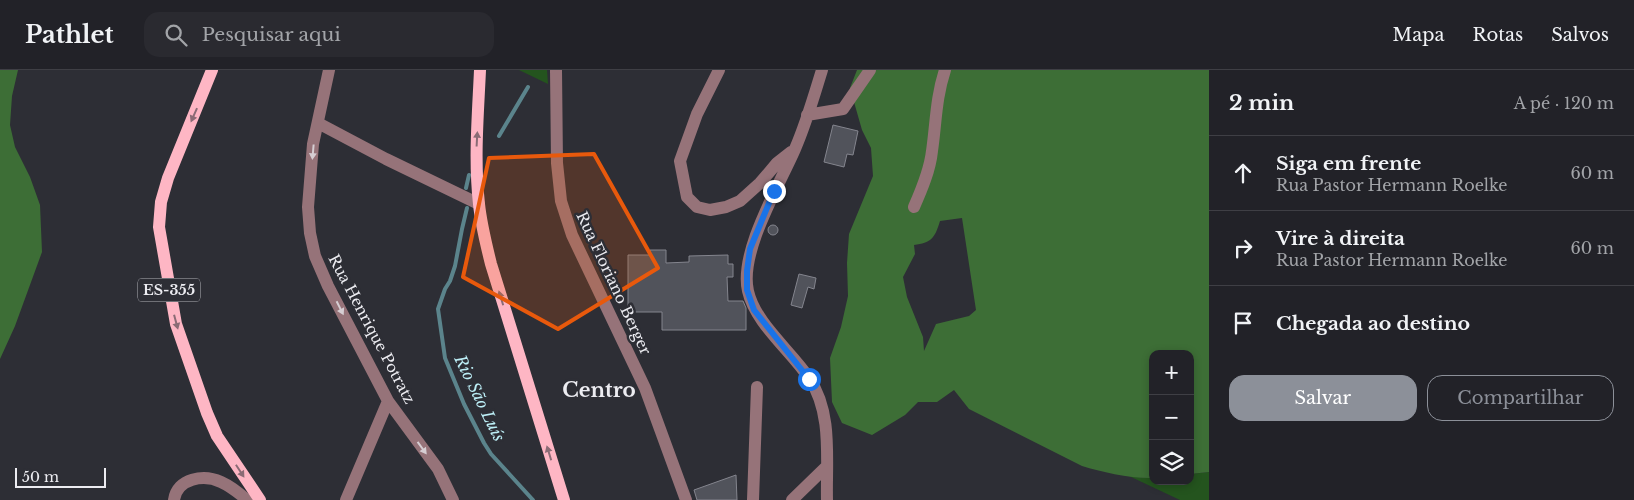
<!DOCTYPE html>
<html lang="pt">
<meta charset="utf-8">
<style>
body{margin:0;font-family:"Libre Baskerville",serif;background:#2a2a30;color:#f1f3f6}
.controls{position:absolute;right:15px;bottom:15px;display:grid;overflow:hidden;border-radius:10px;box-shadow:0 2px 8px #0003}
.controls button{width:45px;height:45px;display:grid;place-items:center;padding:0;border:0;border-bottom:1px solid #3f3f45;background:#222228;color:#f1f3f6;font:25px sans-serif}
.scale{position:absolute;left:15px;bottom:12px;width:91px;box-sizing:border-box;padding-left:5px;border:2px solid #ececf1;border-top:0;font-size:14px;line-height:18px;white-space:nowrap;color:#ececf1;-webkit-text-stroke:4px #2d2e35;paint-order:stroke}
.stop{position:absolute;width:15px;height:15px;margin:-11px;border:4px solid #1a73e8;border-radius:50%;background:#fff}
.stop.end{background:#1a73e8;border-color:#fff;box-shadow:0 1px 5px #0008}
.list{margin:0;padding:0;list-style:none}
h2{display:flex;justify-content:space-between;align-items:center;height:65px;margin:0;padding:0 20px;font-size:21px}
h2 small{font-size:16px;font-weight:400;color:#a2a4a8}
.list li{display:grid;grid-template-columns:32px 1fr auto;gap:15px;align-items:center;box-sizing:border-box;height:75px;padding:0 20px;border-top:1px solid #3f3f45}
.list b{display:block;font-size:19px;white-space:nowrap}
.list p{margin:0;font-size:16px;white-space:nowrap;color:#a2a4a8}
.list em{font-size:16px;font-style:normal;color:#a2a4a8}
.actions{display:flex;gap:10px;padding:15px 20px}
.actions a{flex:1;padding:11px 0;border:1px solid #8c9099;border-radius:15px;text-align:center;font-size:18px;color:#8c9099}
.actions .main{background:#8c9099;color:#fff}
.icon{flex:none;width:28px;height:28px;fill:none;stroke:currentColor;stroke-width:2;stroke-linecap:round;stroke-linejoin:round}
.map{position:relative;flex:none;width:1209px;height:430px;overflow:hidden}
header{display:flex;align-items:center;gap:30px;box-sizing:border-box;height:70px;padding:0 25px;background:#222228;border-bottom:1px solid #3f3f45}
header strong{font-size:24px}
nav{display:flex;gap:28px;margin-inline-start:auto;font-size:18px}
.search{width:350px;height:45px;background:#2a2a30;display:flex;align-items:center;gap:12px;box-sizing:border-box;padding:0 18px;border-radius:15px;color:#a2a4a8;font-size:19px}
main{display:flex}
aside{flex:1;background:#222228}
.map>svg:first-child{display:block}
.green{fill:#24541e}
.forest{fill:#3d6e36;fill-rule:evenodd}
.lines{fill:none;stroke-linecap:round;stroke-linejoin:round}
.stream{stroke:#5b848c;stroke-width:4}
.building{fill:#51535b;stroke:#84858e}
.minor{stroke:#967379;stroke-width:12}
.major{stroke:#feb6c4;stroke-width:12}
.oneway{fill:#8b6b75}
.oneway2{fill:#d6ced3}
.route{stroke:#1a73e8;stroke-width:6}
.marked{fill:#e8590c;fill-opacity:0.2;stroke:#e8590c;stroke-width:4;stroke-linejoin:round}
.labels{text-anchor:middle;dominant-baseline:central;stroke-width:5;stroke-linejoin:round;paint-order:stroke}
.shield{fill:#2d2e35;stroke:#b3b3b9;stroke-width:1}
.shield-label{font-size:14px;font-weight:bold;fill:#ececf1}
.street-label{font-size:15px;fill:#ececf1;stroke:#2d2e35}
.water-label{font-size:16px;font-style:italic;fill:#bceef6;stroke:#2d2e35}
.district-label{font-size:20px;font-weight:bold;fill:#ececf1;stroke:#2d2e35}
</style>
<header>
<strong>Pathlet</strong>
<div class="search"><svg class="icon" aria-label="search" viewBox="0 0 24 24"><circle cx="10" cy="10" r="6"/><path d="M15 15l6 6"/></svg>Pesquisar aqui</div>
<nav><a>Mapa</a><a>Rotas</a><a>Salvos</a></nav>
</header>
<main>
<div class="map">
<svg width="1209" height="430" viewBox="0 0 1209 430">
<rect width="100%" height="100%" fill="#2d2e35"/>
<path class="green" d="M519 0H547L548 14Z
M1209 402V430H1180L1129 406 1144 408H1153V411H1190V404Z"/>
<path class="forest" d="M0 0H18L12 26 10 55 15 77 30 107 40 135 42 182 15 256 0 289Z
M857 0H1209V402L1190 404V284H1153V408C1132 409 1102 402 1082 396L969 339 954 320 937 332H918L905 345 872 365 842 353 832 332 830 288 841 257 848 226 847 193 849 164 873 106 871 78 862 60 850 18ZM962 148 976 240 969 246 936 254 924 281 923 267 907 227 903 207 915 184 914 175C931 173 935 168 940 151Z"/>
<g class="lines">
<path class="stream" d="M499 66 528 17
M466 118 469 105
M467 138 462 159 455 196 450 211 445 219 438 239 445 288 464 334 484 373 491 384 533 430"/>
</g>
<path class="building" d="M833 55 858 61 853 85 847 84 844 97 824 92Z
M768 160a5 5 0 1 1 10 0a5 5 0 1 1-10 0Z
M650 180H666V193L689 192V186L728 185V194H733V207H727L728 231H743L746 238V260H662V242H628V185H650Z
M799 204 816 208 814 219 808 217 802 238 791 235Z
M736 405 737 430H697L694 420Z"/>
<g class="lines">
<path class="minor" d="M329 0 313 74 308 137 310 163 315 186 328 216 388 331 438 399 453 430
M556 0 557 93 561 131 572 165 645 318 686 430
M719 0 697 44 680 91 687 127 697 137 710 140 726 137 740 131 760 113 777 93 791 82
M822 0C814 26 806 54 795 79 779 116 739 182 748 221 755 253 791 281 809 308 833 343 826 390 827 430
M807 45 843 39 870 0
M318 53 386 89 479 134
M914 137C922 119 930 100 932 81 936 53 936 27 945 0
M174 430C177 408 204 404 221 412 230 416 239 423 247 430
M346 430 388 331
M753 430 757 317
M792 430 827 396"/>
<path class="major" d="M212 0 168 108 161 132 159 157 176 254 207 343 217 366 260 430
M480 0C478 45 474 89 479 134 481 154 486 174 491 194L564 430"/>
</g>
<defs><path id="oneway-solid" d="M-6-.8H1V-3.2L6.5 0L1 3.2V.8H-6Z" transform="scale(1.25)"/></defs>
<g class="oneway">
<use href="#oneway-solid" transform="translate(194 45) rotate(114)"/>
<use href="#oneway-solid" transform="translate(477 69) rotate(-87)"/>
<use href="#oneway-solid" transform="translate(501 228) rotate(-107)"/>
<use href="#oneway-solid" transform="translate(176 252) rotate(75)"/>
<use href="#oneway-solid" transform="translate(549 383) rotate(-107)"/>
<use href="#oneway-solid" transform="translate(240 401) rotate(57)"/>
</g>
<g class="oneway2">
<use href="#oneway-solid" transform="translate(313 82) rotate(95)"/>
<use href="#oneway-solid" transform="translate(340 238) rotate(63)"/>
<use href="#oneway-solid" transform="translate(422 378) rotate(54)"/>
</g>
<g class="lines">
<path class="route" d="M774 121 750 179 747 201V220L754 240 809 309"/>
</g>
<path class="marked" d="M594 84 658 198 558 259 463 207 489 88Z"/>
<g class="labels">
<rect class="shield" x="138" y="208.5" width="62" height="23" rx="4"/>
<g class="shield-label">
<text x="169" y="220">ES-355</text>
</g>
<g class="street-label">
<text transform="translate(614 213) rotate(65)">Rua Floriano Berger</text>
<text transform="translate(372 259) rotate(62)">Rua Henrique Potratz</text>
</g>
<g class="water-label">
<text transform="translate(480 328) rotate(64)">Rio São Luís</text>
</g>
<g class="district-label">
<text x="599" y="320">Centro</text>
</g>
</g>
</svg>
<div class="controls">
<button>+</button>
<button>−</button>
<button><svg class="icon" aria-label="layers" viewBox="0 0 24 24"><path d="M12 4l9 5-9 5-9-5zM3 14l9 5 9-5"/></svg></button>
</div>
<div class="scale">50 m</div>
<div class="stop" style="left:809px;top:309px"></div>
<div class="stop end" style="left:774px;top:121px"></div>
</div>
<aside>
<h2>2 min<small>A pé · 120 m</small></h2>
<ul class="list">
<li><svg class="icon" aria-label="ahead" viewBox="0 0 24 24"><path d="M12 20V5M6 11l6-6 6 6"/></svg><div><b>Siga em frente</b><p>Rua Pastor Hermann Roelke</p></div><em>60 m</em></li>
<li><svg class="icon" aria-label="right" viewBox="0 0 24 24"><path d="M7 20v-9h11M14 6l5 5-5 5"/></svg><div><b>Vire à direita</b><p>Rua Pastor Hermann Roelke</p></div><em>60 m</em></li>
<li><svg class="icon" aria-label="arrive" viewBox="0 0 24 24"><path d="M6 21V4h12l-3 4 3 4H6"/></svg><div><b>Chegada ao destino</b></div></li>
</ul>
<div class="actions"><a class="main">Salvar</a><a>Compartilhar</a></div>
</aside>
</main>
